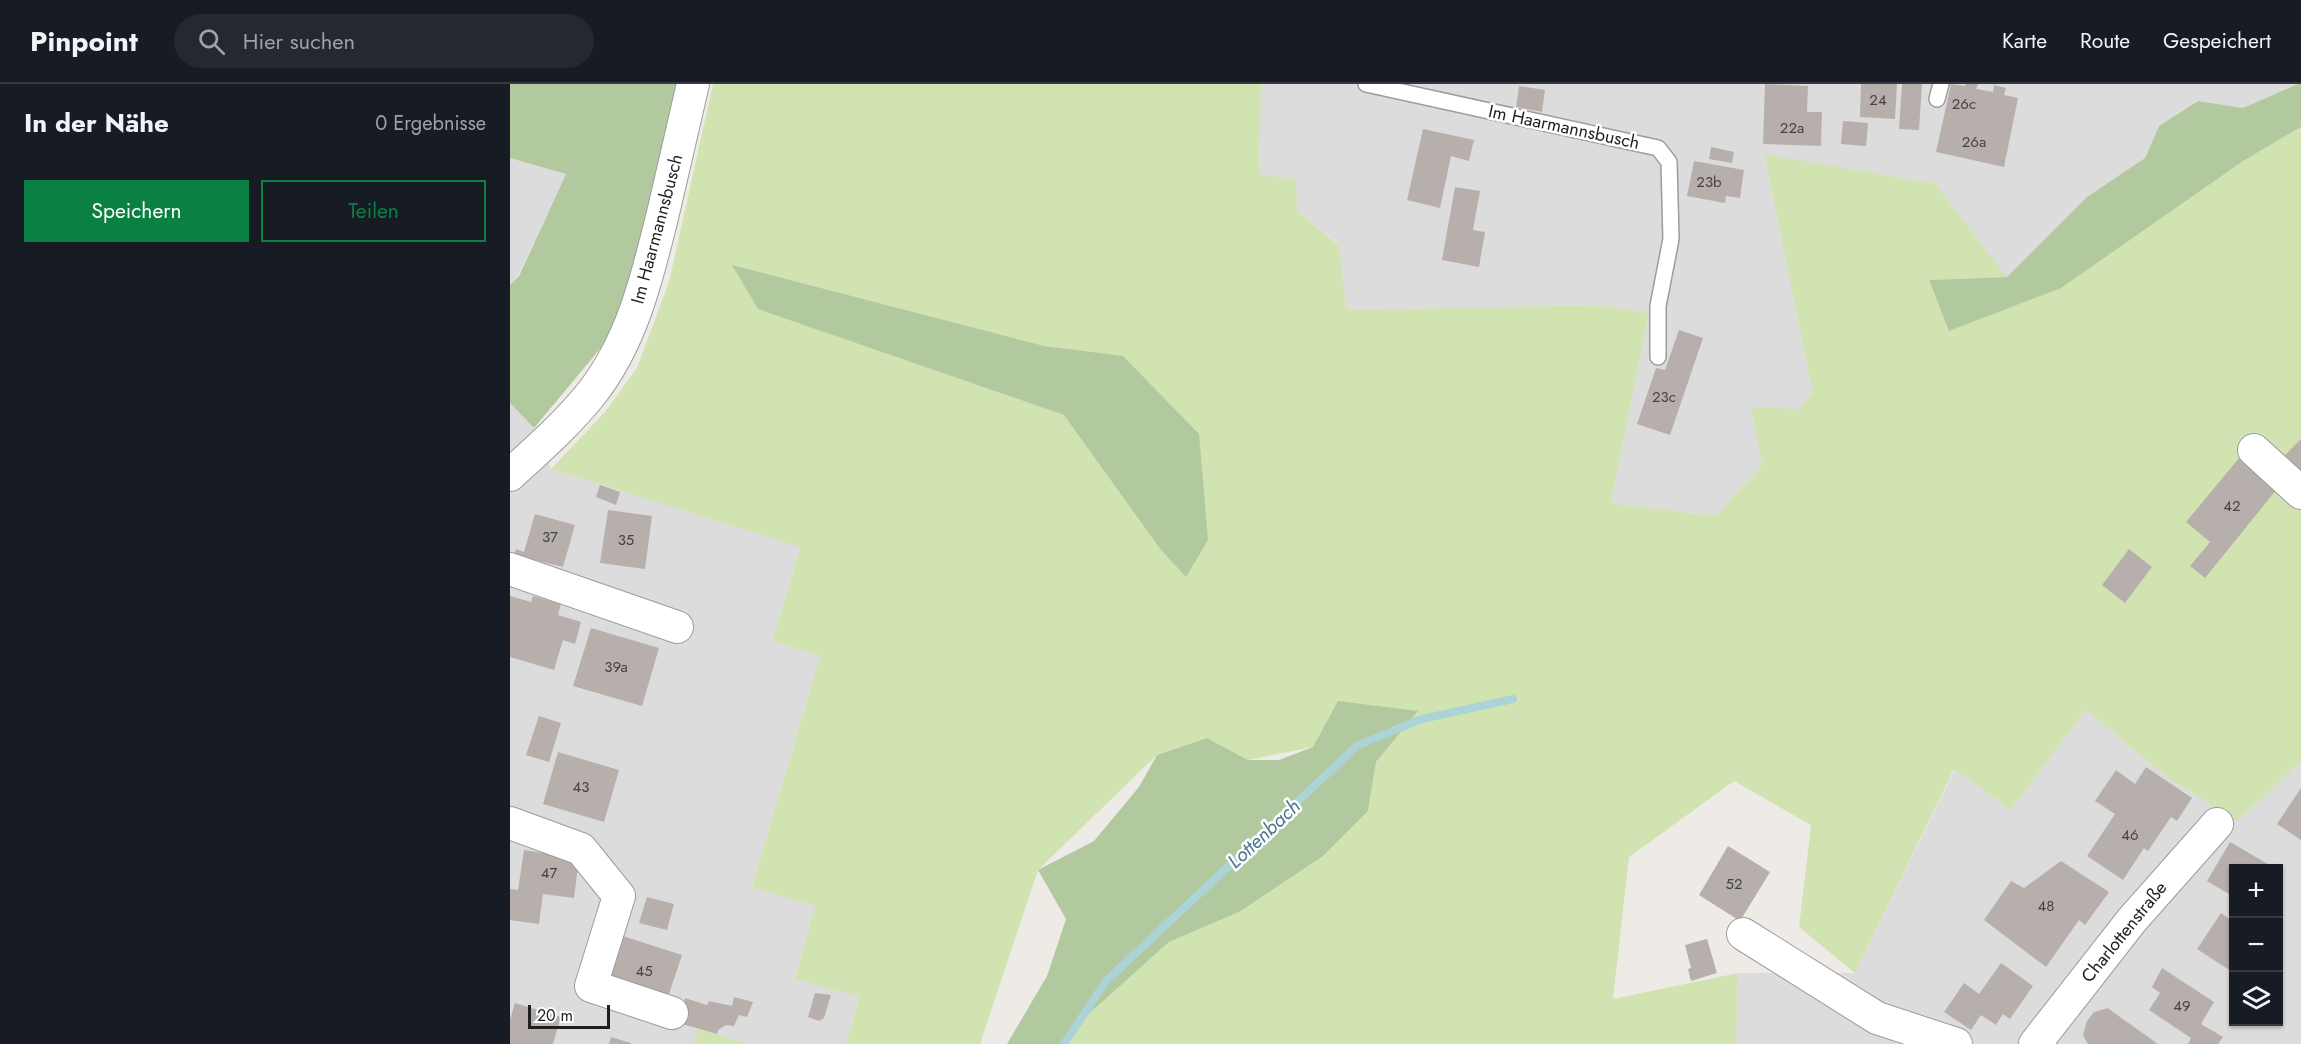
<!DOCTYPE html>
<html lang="de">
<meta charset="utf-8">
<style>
body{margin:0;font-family:Jost,sans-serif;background:#242831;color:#f1f3f6}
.controls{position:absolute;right:18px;bottom:18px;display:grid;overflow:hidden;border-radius:0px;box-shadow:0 2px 4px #0004}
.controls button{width:54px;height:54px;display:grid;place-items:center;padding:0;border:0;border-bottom:2px solid #363941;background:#171b24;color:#f1f3f6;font:30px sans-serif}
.scale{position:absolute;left:18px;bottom:15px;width:82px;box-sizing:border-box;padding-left:6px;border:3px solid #1f1f1f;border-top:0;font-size:16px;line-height:21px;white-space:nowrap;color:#1f1f1f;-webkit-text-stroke:4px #fff;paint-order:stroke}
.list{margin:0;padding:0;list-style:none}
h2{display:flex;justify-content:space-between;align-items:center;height:78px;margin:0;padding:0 24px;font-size:26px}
h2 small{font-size:20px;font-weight:400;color:#9ea1a6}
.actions{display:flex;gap:12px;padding:18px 24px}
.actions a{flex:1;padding:14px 0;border:2px solid #0b8043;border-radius:0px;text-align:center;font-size:21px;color:#0b8043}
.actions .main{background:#0b8043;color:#fff}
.icon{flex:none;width:33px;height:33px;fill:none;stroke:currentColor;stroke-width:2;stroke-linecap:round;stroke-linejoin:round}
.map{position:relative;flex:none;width:1791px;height:960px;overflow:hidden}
header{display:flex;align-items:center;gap:36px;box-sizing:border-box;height:84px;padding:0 30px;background:#171b24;border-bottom:2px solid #363941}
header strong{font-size:28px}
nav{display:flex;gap:33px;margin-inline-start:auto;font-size:21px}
.search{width:420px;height:54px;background:#242831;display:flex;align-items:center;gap:15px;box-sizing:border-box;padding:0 21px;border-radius:33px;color:#9ea1a6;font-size:22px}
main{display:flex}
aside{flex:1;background:#171b24}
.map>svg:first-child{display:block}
.residential{fill:#dddcdc;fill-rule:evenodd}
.grass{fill:#d2e3b2}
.forest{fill:#b2c9a0}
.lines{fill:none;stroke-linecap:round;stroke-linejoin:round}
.stream{stroke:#acd4d7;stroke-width:8}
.building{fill:#b7afac}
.lane-casing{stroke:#9c9c9c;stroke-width:18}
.street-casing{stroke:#9c9c9c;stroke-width:34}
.lane{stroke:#fff;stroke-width:15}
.street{stroke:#fff;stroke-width:32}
.labels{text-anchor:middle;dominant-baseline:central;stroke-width:5;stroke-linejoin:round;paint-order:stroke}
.number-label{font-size:15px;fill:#454342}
.street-label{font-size:18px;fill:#1f1f1f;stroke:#fff}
.water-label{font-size:20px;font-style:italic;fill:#4c778e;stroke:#fff}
</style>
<header>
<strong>Pinpoint</strong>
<div class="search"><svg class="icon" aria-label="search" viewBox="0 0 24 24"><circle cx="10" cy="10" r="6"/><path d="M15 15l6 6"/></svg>Hier suchen</div>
<nav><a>Karte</a><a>Route</a><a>Gespeichert</a></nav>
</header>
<main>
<aside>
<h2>In der Nähe<small>0 Ergebnisse</small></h2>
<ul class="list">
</ul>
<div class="actions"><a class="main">Speichern</a><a>Teilen</a></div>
</aside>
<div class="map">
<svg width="1791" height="960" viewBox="0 0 1791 960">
<rect width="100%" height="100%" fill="#eeeae6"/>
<path class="residential" d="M751 0H1788L1733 24 1688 17 1649 42 1635 74 1577 113 1497 193 1426 100 1254 71 1304 309 1289 325 1252 381 1206 432 1101 419 1139 229 1089 221 835 226 829 160 787 127 749 90Z
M0 74 56 90 8 192 0 201Z
M0 319 24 344 41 385 290 462 262 557 310 572 242 803 305 822 285 895 349 913 336 960H240L188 945 184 960H0Z
M1576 626 1657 693 1727 738 1791 677V960H1226L1228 889H1345L1445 685 1501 726ZM1724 784H1768V938H1724Z"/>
<path class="grass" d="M203 0H751L749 90 786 96 787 127 829 161 836 226 1089 221 1139 229 1101 419 1206 432 1252 381 1241 323 1289 325 1303 309 1254 70 1426 100 1497 193 1419 196 1439 246 1791 43V677L1727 738 1657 693 1576 626 1501 726 1444 685 1345 889 1289 843 1301 741 1224 697 1119 773 1103 915 1228 889 1226 960H553L561 946 659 858 729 828 858 727 866 678 907 627 803 663 738 676 697 654 647 671 528 786 470 960H336L349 913 285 895 305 822 242 803 310 572 262 557 290 463 41 385 95 328 127 284 159 198Z
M188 945 240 960H184Z"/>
<path class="forest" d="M0 0H168L145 116 99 254 24 344 0 319V201L9 192 56 90 0 74Z
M1788 0H1791V43L1733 77 1551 204 1439 247 1419 196 1497 193 1577 113 1635 74 1649 42 1688 17 1733 24Z
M222 181 534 262 613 272 689 350 698 456 676 493 651 466 554 331 248 225Z
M828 617 908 627 866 678 858 727 813 772 729 828 659 858 561 946 553 960H497L537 892 556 835 528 786 584 757 629 703 647 671 697 654 738 676H769L803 663Z"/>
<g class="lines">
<path class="stream" d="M554 960 596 897 848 661 912 635 1003 615"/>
</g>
<path class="building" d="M1255 0 1298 2 1297 28H1312L1311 62 1253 60Z
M1351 0H1387L1385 35 1350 33Z
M1392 0H1412L1409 46 1389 45Z
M1441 0 1455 2V0H1468L1466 5 1483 8 1484 1 1496 4 1494 11 1508 14 1494 83 1426 68Z
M1009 2 1035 6 1032 28 1006 23Z
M1333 37 1358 39 1356 62 1331 60Z
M913 45 964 56 959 77 941 72 930 124 897 116Z
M1201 63 1224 68 1222 79 1199 75Z
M1184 77 1234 86 1230 114 1216 112 1215 119 1177 112Z
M945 103 970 107 963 146 975 148 969 183 932 176Z
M1169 246 1193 254 1160 351 1127 340 1146 284 1155 286Z
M1791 355V388L1775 371Z
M1729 374 1767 405 1695 494 1680 482 1700 458 1676 438Z
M90 401 110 408 106 421 86 413Z
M98 426 142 432 135 485 90 479Z
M25 430 65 441 53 483 25 476 23 484 2 478 6 465 14 468Z
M1619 465 1642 483 1615 519 1592 501Z
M0 512 21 518 23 512 51 520 48 531 71 538 65 560 53 556 44 586 0 573Z
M81 544 149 564 132 622 63 602Z
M29 632 51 639 39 678 16 671Z
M48 668 109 686 94 738 33 720Z
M1636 683 1682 714 1667 737 1661 733 1638 767 1634 764 1613 796 1577 772 1605 730 1585 717 1606 686 1625 700Z
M1791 704V756L1767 740Z
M1720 758 1763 783 1724 784V813L1697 797Z
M1218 762 1260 788 1230 837 1189 811Z
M14 766 69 774 64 814 33 810 29 840 0 836V805L8 806Z
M1551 777 1599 808 1575 841 1569 836 1536 883 1474 836 1501 797 1514 804Z
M137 813 164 820 157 846 129 839Z
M1711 829 1724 838V889L1687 865Z
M113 852 172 871 155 922 97 903Z
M1197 855 1207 889 1181 897 1178 885 1181 884 1175 861Z
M1491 879 1523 902 1500 935 1493 930 1486 941 1471 931 1461 946 1434 928 1454 899 1469 910Z
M1652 884 1704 918 1691 940 1713 953 1708 960H1678L1681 954 1639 926 1650 909 1642 903Z
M305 909 321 911 314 934 309 937 298 933Z
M224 913 243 918 237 933 229 931 224 942 216 941 208 946 207 950 169 939 175 914 197 921 199 917 222 922Z
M5 919 51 933 43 960H0V936Z
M1598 924 1603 928 1648 960H1578L1573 951 1577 937 1584 928Z
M101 953 121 959V960H99Z"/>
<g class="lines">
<defs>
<path id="lane" d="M856 0 1148 64 1159 78 1161 155 1148 222V273
M1427 15 1431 0"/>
<path id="street" d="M1744 366 1791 409
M0 391C28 365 57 340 81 310 123 257 138 190 154 125 164 83 173 42 183 0
M0 485 167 543
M0 739 71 765 109 812 81 902 162 929
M1233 850 1367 934 1446 960
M1525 960 1622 836 1707 740"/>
</defs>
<use href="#lane" class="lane-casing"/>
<use href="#street" class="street-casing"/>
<use href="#lane" class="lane"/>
<use href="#street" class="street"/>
</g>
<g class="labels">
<g class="number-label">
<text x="1368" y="16">24</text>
<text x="1454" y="20">26c</text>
<text x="1282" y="44">22a</text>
<text x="1464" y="58">26a</text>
<text x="1199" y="98">23b</text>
<text x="1154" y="313">23c</text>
<text x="1722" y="422">42</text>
<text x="40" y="453">37</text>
<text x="116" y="456">35</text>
<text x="106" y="583">39a</text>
<text x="71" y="703">43</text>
<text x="1620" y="751">46</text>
<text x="39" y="789">47</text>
<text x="1224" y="800">52</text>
<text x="1536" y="822">48</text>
<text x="134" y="887">45</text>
<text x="1672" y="922">49</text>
</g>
<g class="street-label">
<text transform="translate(1054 43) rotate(12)">Im Haarmannsbusch</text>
<text transform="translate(147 145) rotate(-75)">Im Haarmannsbusch</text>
<text transform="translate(1614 848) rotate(-51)">Charlottenstraße</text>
</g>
<g class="water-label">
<text transform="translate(754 750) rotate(-43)">Lottenbach</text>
</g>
</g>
</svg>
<div class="controls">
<button>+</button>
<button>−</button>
<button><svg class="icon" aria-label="layers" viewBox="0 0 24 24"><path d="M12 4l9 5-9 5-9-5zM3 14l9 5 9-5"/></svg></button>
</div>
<div class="scale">20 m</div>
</div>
</main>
